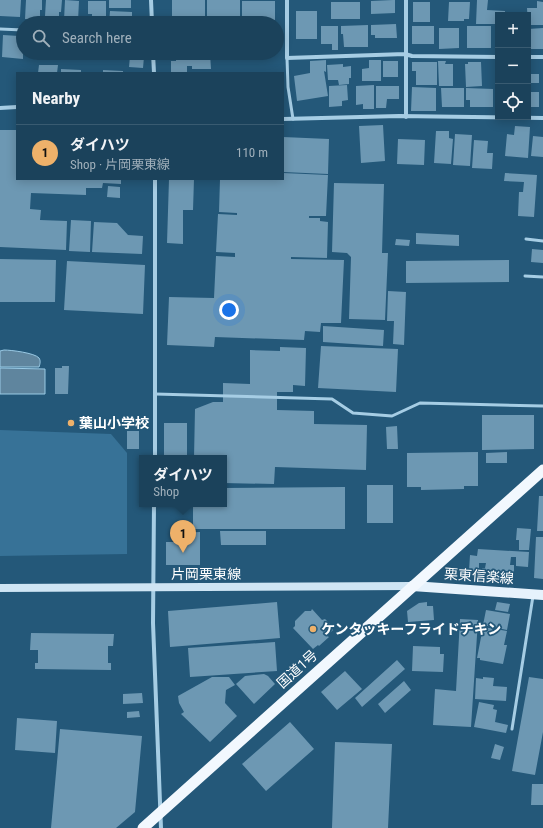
<!DOCTYPE html>
<meta charset="utf-8">
<style>
body{margin:0;font-family:"Roboto Condensed","Noto Sans JP",sans-serif;background:#284d64;color:#f1f3f6}
.controls{position:absolute;right:12px;top:12px;display:grid;overflow:hidden;border-radius:0px;box-shadow:0 2px 10px #0003}
.controls button{width:36px;height:36px;display:grid;place-items:center;padding:0;border:0;border-bottom:1px solid #395b71;background:#1b425b;color:#f1f3f6;font:20px sans-serif}
.you{position:absolute;left:229px;top:310px;width:14px;height:14px;margin:-10px;border:3px solid #fff;border-radius:50%;background:#1a73e8;box-shadow:0 0 0 6px #1a73e833}
.badge{display:grid;place-items:center;width:26px;height:26px;border-radius:50%;background:#eeb16a;color:#111;font-size:13px;font-weight:700}
.pin{position:absolute;translate:-50% -33px;filter:drop-shadow(0 1px 2px #0008)}
.pin::after{content:'';position:absolute;top:21px;width:14px;height:12px;background:inherit;clip-path:polygon(0 0,100% 0,50% 100%)}
.popup{position:absolute;left:139px;top:455px;width:88px;height:52px;box-sizing:border-box;display:grid;place-content:center;border-radius:0px;background:#1b425b;filter:drop-shadow(0 1px 3px #0005);font-size:13px;white-space:nowrap;color:#a0b0bb}
.popup b{font-size:15px;color:#f1f3f6}
.popup::after{content:'';position:absolute;left:50%;top:100%;margin-left:-8px;border:8px solid transparent;border-top-color:#1b425b}
.list{margin:0;padding:0;list-style:none}
h2{display:flex;justify-content:space-between;align-items:center;height:52px;margin:0;padding:0 16px;font-size:17px}
h2 small{font-size:13px;font-weight:400;color:#a0b0bb}
.list li{display:grid;grid-template-columns:26px 1fr auto;gap:12px;align-items:center;box-sizing:border-box;height:56px;padding:0 16px;border-top:1px solid #395b71}
.list b{display:block;font-size:15px;white-space:nowrap}
.list p{margin:0;font-size:13px;white-space:nowrap;color:#a0b0bb}
.list em{font-size:13px;font-style:normal;color:#a0b0bb}
.icon{flex:none;width:22px;height:22px;fill:none;stroke:currentColor;stroke-width:2;stroke-linecap:round;stroke-linejoin:round}
.map{position:relative;flex:none;width:543px;height:828px;overflow:hidden}
.search{position:absolute;background:#1b425b;box-shadow:0 2px 10px #0003;left:16px;top:16px;width:268px;height:44px;display:flex;align-items:center;gap:10px;box-sizing:border-box;padding:0 14px;border-radius:22px;color:#a0b0bb;font-size:15px}
.panel{position:absolute;background:#1b425b;box-shadow:0 2px 10px #0003;left:16px;top:72px;width:268px;height:108px;border-radius:0px}
.map>svg:first-child{display:block}
.green{fill:#377297}
.water{fill:#5f859e;stroke:#9acae5}
.building{fill:#6d98b3}
.lines{fill:none;stroke-linecap:round;stroke-linejoin:round}
.service{stroke:#a6cde4;stroke-width:3}
.minor{stroke:#a6cde4;stroke-width:4}
.secondary{stroke:#cfe5f4;stroke-width:8}
.primary{stroke:#e6f2fc;stroke-width:10}
.trunk{stroke:#f2f8fe;stroke-width:11}
.poi-dot{fill:#eeb16a;stroke:#245879;stroke-width:1.5}
.labels{text-anchor:middle;dominant-baseline:central;stroke-width:3.5;stroke-linejoin:round;paint-order:stroke}
.poi-label{font-size:14px;font-weight:bold;fill:#fff;stroke:#245879;text-anchor:start}
.street-label{font-size:14px;fill:#fff;stroke:#245879}
</style>
<div class="map">
<svg width="543" height="828" viewBox="0 0 543 828">
<rect width="100%" height="100%" fill="#245879"/>
<path class="green" d="M0 430 111 434 127 453V554L0 556Z"/>
<path class="water" d="M4 350C11 350 35 353 39 358 41 361 40 364 39 367H0V351Z
M0 368 45 369V394H0Z"/>
<path class="building" d="M0 0H21L20 17 0 16Z
M26 0H42V10H40V20L25 19Z
M46 0H62L61 12H59V17L45 16Z
M65 0 79 1 78 21 64 20Z
M109 0H131V8H109Z
M172 0H205V20L172 19Z
M207 0H240V20L207 19Z
M393 0H395V13L371 14V1Z
M477 0H488L487 10 505 11V15H498V24H476Z
M88 1H106V23H96V16H92V14H88Z
M242 1H275V20H242Z
M537 1 543 2V25H528L527 8H537Z
M331 2H360V19H331Z
M413 2H430V22H413Z
M449 2H470L469 19H464V21H448Z
M110 11 132 12V23H109Z
M296 11H317V39H296Z
M396 24 397 38H375V35H371V25Z
M368 25V47H344L343 34H341V26Z
M321 26H338V50H332V44H321Z
M412 26H434V44H412Z
M467 26H491V48H467Z
M439 28H459V48L439 49Z
M543 28V49H531V44H528V29Z
M3 35 19 36V43H23V59L2 57Z
M35 53H50L49 60 34 59Z
M63 53H83L82 60H62Z
M96 53H128L127 60 96 59Z
M183 53H210L211 69H192V66H187V73H171V61H176V55H183Z
M130 56 144 57 143 68 129 67Z
M326 60V72L324 71 328 96 297 101 294 76 310 73V61Z
M369 60H381V81H362V69L369 68Z
M383 61H398V77H383Z
M438 61H446L445 64H453V86H439Z
M412 62H437V85H416V71H412Z
M468 62H481L482 86 466 87 465 64H468Z
M496 63H498V86H495Z
M343 64V67L351 66V78H349V84L339 85 338 80H328L327 65Z
M39 65H58L57 73H38Z
M528 66H530V74H539V83H528Z
M61 69 81 70V73H61Z
M103 70 123 71V73H103Z
M347 85 348 100 342 101V106L329 107V86Z
M374 85V109H363V104L356 105V86Z
M376 86H399V99H387L386 108H376Z
M412 87 436 88V111H411Z
M441 88H464V107H442Z
M466 88 493 89V107H470V100H466Z
M528 92H539V107H529V104H528Z
M383 125 385 161 361 163 359 126Z
M515 126 530 127 528 158 505 156 507 134 514 135Z
M0 130H17V179H121V184L103 183 102 188H86V195L31 193 30 209 41 210 40 220 67 221 66 250 0 247Z
M436 131H449V138L453 139 451 164 434 163Z
M455 134 472 135 470 166 453 165Z
M533 136 543 137V157L531 156Z
M283 137 329 139 328 174 283 172Z
M398 139 425 140 424 165 397 164Z
M474 140 488 141 487 153H493L492 169 472 168Z
M283 173 328 175 326 216H309V218H320V221L328 222 327 258 291 257V259L344 260 341 323H321L320 332 305 331 304 340 215 337 214 347 167 345 169 297 214 298 216 256 235 257V253L216 252 218 214 237 215V213L219 212 220 179H283Z
M505 173 537 175 534 217 518 216 519 192H523L524 182 504 181Z
M169 179H194L193 210H183V244L167 243Z
M334 183 384 184 382 253H388L385 320 349 319 351 257 347 253 332 252Z
M108 186 120 187V198L107 197Z
M71 220 91 221 90 252 69 251Z
M94 222 117 223 128 235 143 236 142 254 92 252Z
M416 233 459 235V246L416 244Z
M396 239 410 240 409 246 395 245Z
M532 249 543 250V263L531 262Z
M0 259 56 260 55 302H0Z
M509 260V282L406 283V261Z
M67 261 145 265 143 314 64 310Z
M388 291 406 292 404 345 393 344 394 321H387Z
M323 326 384 330 383 346 323 342Z
M321 346 398 349 396 392 318 388Z
M280 347 306 348 305 386 293 385V392H277V410L314 411V424L367 425 366 470 275 467 274 484 224 483V458H194L195 409 213 402H223V383L250 384V350L280 351Z
M62 366H69L68 394H55V368H62Z
M482 415H534V449L482 450Z
M164 423H187V458H164Z
M397 426 398 449H387L386 427Z
M127 431H139V449H127Z
M478 452V486H464V489L421 490V487H407V453Z
M507 452V463H486V453Z
M367 485H393V523H367Z
M345 487V529H193V504H224V488Z
M539 496H543V531H537Z
M517 528 531 529 529 550H519V540H516Z
M220 531H266V545H221Z
M200 532V565H166V542H177V533Z
M536 537H543V579L534 578Z
M478 549 529 552 528 567 516 566V557H511L510 565H514V574H510L509 583 482 582V568H485L486 563H479V572L469 571 470 555 477 556Z
M277 602 280 638 170 647 168 611Z
M427 602V606H433L434 620 408 622 407 611 419 603Z
M497 602 510 604 508 612 495 610Z
M312 609 322 620 325 619 332 626 330 627 333 630 327 636 329 637 319 646 318 645 313 649 293 628 295 626V621L305 611H311Z
M486 610 510 614 507 630 483 625Z
M460 619 478 620 471 727 433 725 435 689 456 691Z
M483 627 507 631 504 645H507L503 664 480 660V658H477Z
M31 633 114 634 113 646H108V663H111V670L35 669V663H38V650H30Z
M275 642 277 671 190 677 188 648Z
M413 646 440 647V654H444L443 672 412 671Z
M397 660 405 669 362 707 355 698Z
M345 671 362 689 337 710 321 692Z
M264 674 268 676 275 684 254 704 236 684 245 676Z
M212 677H229L235 685 226 690 225 703 237 716 210 742 181 714 184 712 179 703 178 696Z
M483 677 494 678 493 686 507 687 506 701 475 699 476 678 483 679Z
M529 677 543 679V732L535 775 512 771Z
M404 681 411 690 385 713 378 704Z
M142 693 143 703 123 704V694Z
M479 702 494 705 493 709 497 710 495 722 508 725 506 733 474 727Z
M139 711 140 717 127 718V712Z
M17 718 57 721 55 753 15 750Z
M290 722 314 749 266 791 242 764Z
M60 729 142 736 135 812 116 828H51Z
M335 742 392 744 388 828H332Z
M495 744 504 747 500 760 491 758Z
M532 784H543V805H531Z"/>
<g class="lines">
<path class="service" d="M0 29 23 30
M287 58 288 87 293 119
M526 239 543 241
M525 276 543 277
M155 394 332 399 353 413 392 416 420 403 543 406
M512 729 533 596"/>
<path class="minor" d="M151 0 152 23
M287 0V58L405 54 412 56 498 57
M406 0V117
M153 53 154 73
M528 57H543
M0 108 17 107
M283 119 399 116 543 118
M155 458V179
M154 504 153 623 161 828"/>
<path class="secondary" d="M0 588 412 586"/>
<path class="primary" d="M412 586 543 595"/>
<path class="trunk" d="M143 828 543 470"/>
</g>
<g class="poi-dot">
<circle cx="71" cy="423" r="4"/>
<circle cx="313" cy="629" r="4"/>
</g>
<g class="labels">
<g class="poi-label">
<text x="79" y="423">葉山小学校</text>
<text x="321" y="629">ケンタッキーフライドチキン</text>
</g>
<g class="street-label">
<text x="206" y="574">片岡栗東線</text>
<text transform="translate(479 576) rotate(4)">栗東信楽線</text>
<text transform="translate(297 669) rotate(-42)">国道1号</text>
</g>
</g>
</svg>
<div class="controls">
<button>+</button>
<button>−</button>
<button><svg class="icon" aria-label="locate" viewBox="0 0 24 24"><circle cx="12" cy="12" r="6"/><path d="M12 2v4M12 18v4M2 12h4M18 12h4"/></svg></button>
</div>
<div class="you"></div>
<div class="pin badge" style="left:183px;top:553px">1</div>
<div class="popup"><b>ダイハツ</b>Shop</div>
<div class="search"><svg class="icon" aria-label="search" viewBox="0 0 24 24"><circle cx="10" cy="10" r="6"/><path d="M15 15l6 6"/></svg>Search here</div>
<section class="panel">
<h2>Nearby<small></small></h2>
<ul class="list">
<li><span class="badge">1</span><div><b>ダイハツ</b><p>Shop · 片岡栗東線</p></div><em>110 m</em></li>
</ul>
</section>
</div>
